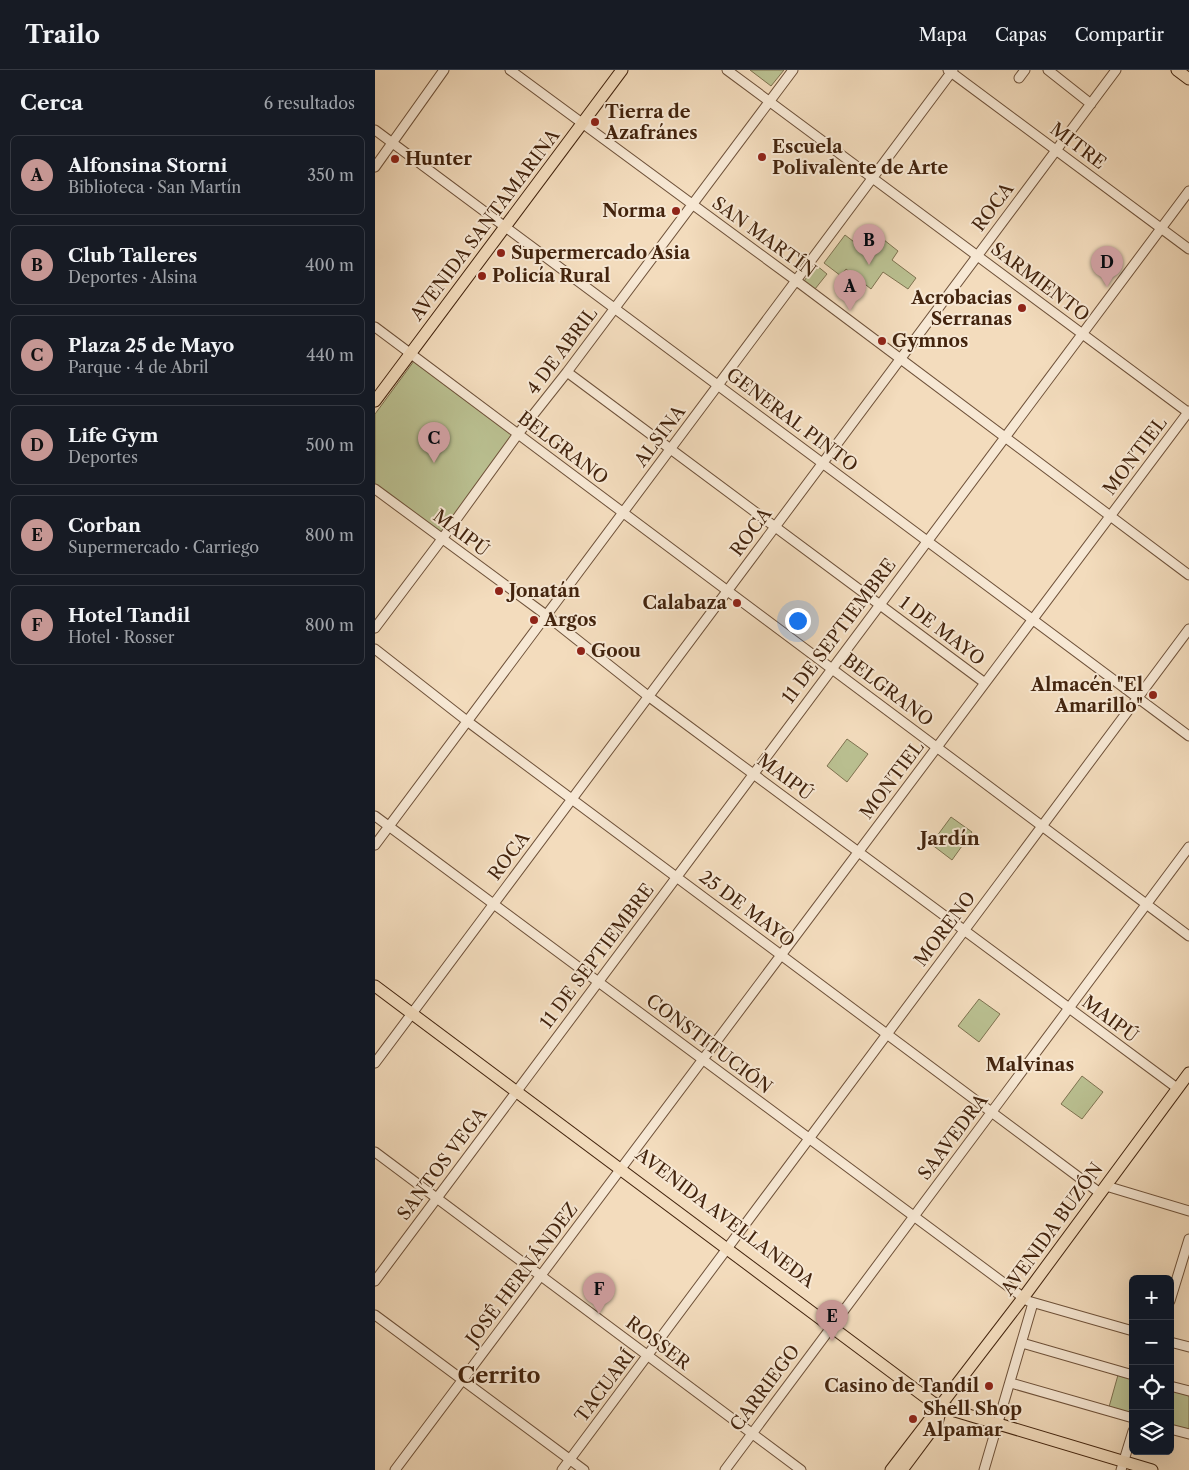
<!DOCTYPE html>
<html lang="es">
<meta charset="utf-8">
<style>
body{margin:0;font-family:"Libre Caslon Text",serif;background:#20242c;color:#f1f3f6}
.controls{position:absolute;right:15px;bottom:15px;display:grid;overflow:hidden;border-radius:8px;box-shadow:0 5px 20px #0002}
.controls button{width:45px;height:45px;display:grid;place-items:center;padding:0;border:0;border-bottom:1px solid #363941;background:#171b24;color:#f1f3f6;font:25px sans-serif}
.you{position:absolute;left:422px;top:550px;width:18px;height:18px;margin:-12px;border:4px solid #fff;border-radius:50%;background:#1a73e8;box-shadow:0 0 0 8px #1a73e833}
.badge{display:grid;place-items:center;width:32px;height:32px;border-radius:50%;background:#c59692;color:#111;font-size:16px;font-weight:700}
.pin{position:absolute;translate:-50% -41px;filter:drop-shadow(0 1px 2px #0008)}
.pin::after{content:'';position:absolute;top:26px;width:18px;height:15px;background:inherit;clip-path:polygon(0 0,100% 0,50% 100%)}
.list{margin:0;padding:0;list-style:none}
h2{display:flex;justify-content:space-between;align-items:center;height:65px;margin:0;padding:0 20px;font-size:21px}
h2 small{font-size:16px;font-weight:400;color:#9ea1a6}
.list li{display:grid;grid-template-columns:32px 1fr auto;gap:15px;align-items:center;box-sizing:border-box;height:80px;margin:0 10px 10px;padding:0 10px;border:1px solid #363941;border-radius:8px}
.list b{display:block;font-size:19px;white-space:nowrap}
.list p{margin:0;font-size:16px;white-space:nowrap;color:#9ea1a6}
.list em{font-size:16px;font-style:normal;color:#9ea1a6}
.icon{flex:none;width:28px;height:28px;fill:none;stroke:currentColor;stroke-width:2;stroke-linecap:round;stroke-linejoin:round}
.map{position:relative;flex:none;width:814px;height:1400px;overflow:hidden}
header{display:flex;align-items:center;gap:30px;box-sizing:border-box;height:70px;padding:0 25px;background:#171b24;border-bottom:1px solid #363941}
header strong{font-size:24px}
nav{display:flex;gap:28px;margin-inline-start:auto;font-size:18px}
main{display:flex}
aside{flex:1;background:#171b24}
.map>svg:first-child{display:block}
.green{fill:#bac091;stroke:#7e7250}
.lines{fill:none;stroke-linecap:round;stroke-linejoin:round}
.minor-casing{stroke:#6f523a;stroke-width:11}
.major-casing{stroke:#43240e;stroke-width:13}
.minor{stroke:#f7e8d4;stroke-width:9}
.major{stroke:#f3dcbd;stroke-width:11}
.poi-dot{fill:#8f2418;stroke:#f7e8d4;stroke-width:2}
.labels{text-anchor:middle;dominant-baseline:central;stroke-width:4;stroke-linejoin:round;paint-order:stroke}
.poi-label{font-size:18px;font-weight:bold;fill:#43240e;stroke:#f7e8d4;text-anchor:start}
.street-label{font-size:18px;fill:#43240e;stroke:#f7e8d4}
.neighbourhood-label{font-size:19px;font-weight:bold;fill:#43240e;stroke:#f7e8d4}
.district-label{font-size:22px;font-weight:bold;fill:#43240e;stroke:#f7e8d4}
</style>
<header>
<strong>Trailo</strong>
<nav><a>Mapa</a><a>Capas</a><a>Compartir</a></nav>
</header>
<main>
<aside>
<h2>Cerca<small>6 resultados</small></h2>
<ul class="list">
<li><span class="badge">A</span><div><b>Alfonsina Storni</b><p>Biblioteca · San Martín</p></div><em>350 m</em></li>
<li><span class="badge">B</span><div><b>Club Talleres</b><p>Deportes · Alsina</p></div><em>400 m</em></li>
<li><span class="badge">C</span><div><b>Plaza 25 de Mayo</b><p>Parque · 4 de Abril</p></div><em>440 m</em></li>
<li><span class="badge">D</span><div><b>Life Gym</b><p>Deportes</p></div><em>500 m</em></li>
<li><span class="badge">E</span><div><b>Corban</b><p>Supermercado · Carriego</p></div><em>800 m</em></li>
<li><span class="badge">F</span><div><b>Hotel Tandil</b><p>Hotel · Rosser</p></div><em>800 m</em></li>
</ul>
</aside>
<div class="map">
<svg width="814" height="1400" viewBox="0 0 814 1400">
<rect width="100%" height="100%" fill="#f3dcbd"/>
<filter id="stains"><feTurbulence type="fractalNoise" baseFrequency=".004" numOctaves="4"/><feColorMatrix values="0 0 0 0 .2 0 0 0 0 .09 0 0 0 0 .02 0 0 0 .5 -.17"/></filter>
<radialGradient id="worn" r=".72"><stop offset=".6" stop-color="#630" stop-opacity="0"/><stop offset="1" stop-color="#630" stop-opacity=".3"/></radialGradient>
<path class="green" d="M375 0H409L396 16Z
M499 162 523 181 517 190 541 208 533 219 508 202 496 219 471 199 466 206 449 193 470 165 487 178Z
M441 195 452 204 440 219 429 211Z
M39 291 139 365 65 465 0 414V344Z
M472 669 493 684 472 712 452 696Z
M576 747 597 762 577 790 556 774Z
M604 929 625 944 604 972 583 956Z
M707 1006 728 1022 707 1049 686 1034Z
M743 1305 758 1309V1344L734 1337Z
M795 1320 814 1325V1362L795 1356Z"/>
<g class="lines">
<defs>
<path id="minor" d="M135 0 427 215 814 505
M352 0 814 343
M573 0 814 179
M673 0 716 34
M644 8 650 0
M0 60 814 666
M0 97 69 0
M0 257 814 866
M192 302 610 613
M0 419 171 545 273 626 802 1018
M0 558 67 469 143 364 192 302 418 0
M0 579 92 651 725 1123
M0 746 653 1231 758 1261
M0 775 578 0
M0 993 741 0
M0 1082 426 1400
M731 1116 814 1141
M0 1211 814 121
M795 1231 814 1169
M0 1245 209 1400
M795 1272 814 1277
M647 1273 758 1305
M636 1313 758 1348
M795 1316 814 1321
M795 1359 814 1364
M20 1400 814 341
M187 1400 814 559
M350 1400 814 777
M609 1400 658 1233
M746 1400 758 1361"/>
<path id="major" d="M802 0 814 9
M0 331 247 0
M0 916 557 1332 580 1341 777 1400
M516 1400 648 1228 814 1003
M527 1400 562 1353 566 1339"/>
</defs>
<use href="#minor" class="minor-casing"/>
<use href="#major" class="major-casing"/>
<use href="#minor" class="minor"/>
<use href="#major" class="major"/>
</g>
<g class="poi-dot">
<circle cx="220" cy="52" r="5"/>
<circle cx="387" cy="87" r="5"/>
<circle cx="20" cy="89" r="5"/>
<circle cx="301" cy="141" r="5"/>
<circle cx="126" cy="183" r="5"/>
<circle cx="107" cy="206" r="5"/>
<circle cx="647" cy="238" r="5"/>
<circle cx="507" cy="271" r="5"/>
<circle cx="124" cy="521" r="5"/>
<circle cx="362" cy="533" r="5"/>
<circle cx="159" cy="550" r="5"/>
<circle cx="206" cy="581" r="5"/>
<circle cx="778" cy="625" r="5"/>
<circle cx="614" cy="1316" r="5"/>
<circle cx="538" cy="1349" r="5"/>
</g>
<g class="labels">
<g class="poi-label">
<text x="230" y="42">Tierra de<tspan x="230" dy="21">Azafránes</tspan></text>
<text x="397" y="77">Escuela<tspan x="397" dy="21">Polivalente de Arte</tspan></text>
<text x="30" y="89">Hunter</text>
<text x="291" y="141" text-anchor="end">Norma</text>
<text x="136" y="183">Supermercado Asia</text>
<text x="117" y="206">Policía Rural</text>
<text x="637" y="228" text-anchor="end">Acrobacias<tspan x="637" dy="21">Serranas</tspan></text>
<text x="517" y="271">Gymnos</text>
<text x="134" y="521">Jonatán</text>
<text x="352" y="533" text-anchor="end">Calabaza</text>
<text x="169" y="550">Argos</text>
<text x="216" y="581">Goou</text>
<text x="768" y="615" text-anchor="end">Almacén "El<tspan x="768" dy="21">Amarillo"</tspan></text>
<text x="604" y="1316" text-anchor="end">Casino de Tandil</text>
<text x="548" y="1339">Shell Shop<tspan x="548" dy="21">Alpamar</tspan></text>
</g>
<g class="street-label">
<text transform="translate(703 76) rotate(37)">MITRE</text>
<text transform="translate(618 137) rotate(-53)">ROCA</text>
<text transform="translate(110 155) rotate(-53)">AVENIDA SANTAMARINA</text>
<text transform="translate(389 167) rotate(36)">SAN MARTÍN</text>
<text transform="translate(665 212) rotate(37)">SARMIENTO</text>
<text transform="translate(187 281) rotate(-53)">4 DE ABRIL</text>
<text transform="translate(417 350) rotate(37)">GENERAL PINTO</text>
<text transform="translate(285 366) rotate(-53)">ALSINA</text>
<text transform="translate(188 378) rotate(37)">BELGRANO</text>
<text transform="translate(760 386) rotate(-53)">MONTIEL</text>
<text transform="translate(376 462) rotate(-53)">ROCA</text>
<text transform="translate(86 463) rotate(37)">MAIPÚ</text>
<text transform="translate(464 561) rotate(-53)">11 DE SEPTIEMBRE</text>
<text transform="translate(567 561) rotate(37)">1 DE MAYO</text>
<text transform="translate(513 620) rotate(37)">BELGRANO</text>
<text transform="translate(410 707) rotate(37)">MAIPÚ</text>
<text transform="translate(517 710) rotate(-53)">MONTIEL</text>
<text transform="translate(134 786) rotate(-53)">ROCA</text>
<text transform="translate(372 839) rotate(37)">25 DE MAYO</text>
<text transform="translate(570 859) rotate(-53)">MORENO</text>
<text transform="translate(222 886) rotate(-53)">11 DE SEPTIEMBRE</text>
<text transform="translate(735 949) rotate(37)">MAIPÚ</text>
<text transform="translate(334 974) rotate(37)">CONSTITUCIÓN</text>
<text transform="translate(578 1067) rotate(-53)">SAAVEDRA</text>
<text transform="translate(67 1094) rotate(-53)">SANTOS VEGA</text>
<text transform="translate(350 1148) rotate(37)">AVENIDA AVELLANEDA</text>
<text transform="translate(677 1159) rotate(-54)">AVENIDA BUZÓN</text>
<text transform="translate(147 1204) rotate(-53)">JOSÉ HERNÁNDEZ</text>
<text transform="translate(283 1273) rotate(37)">ROSSER</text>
<text transform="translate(230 1316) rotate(-53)">TACUARÍ</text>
<text transform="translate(390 1318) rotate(-53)">CARRIEGO</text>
</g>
<g class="neighbourhood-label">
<text x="575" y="768">Jardín</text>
<text x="655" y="994">Malvinas</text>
</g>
<g class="district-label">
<text x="124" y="1305">Cerrito</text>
</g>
</g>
<rect width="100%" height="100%" filter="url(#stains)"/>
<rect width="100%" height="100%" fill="url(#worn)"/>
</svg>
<div class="controls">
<button>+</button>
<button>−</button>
<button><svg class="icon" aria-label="locate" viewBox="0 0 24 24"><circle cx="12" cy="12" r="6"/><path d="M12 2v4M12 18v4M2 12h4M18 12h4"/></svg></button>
<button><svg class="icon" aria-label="layers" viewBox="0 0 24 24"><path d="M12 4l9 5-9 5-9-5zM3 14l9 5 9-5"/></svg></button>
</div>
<div class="you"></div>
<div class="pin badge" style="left:475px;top:241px">A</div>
<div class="pin badge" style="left:494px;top:195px">B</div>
<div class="pin badge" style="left:59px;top:393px">C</div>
<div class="pin badge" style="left:732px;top:217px">D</div>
<div class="pin badge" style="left:457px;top:1271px">E</div>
<div class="pin badge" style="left:224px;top:1244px">F</div>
</div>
</main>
